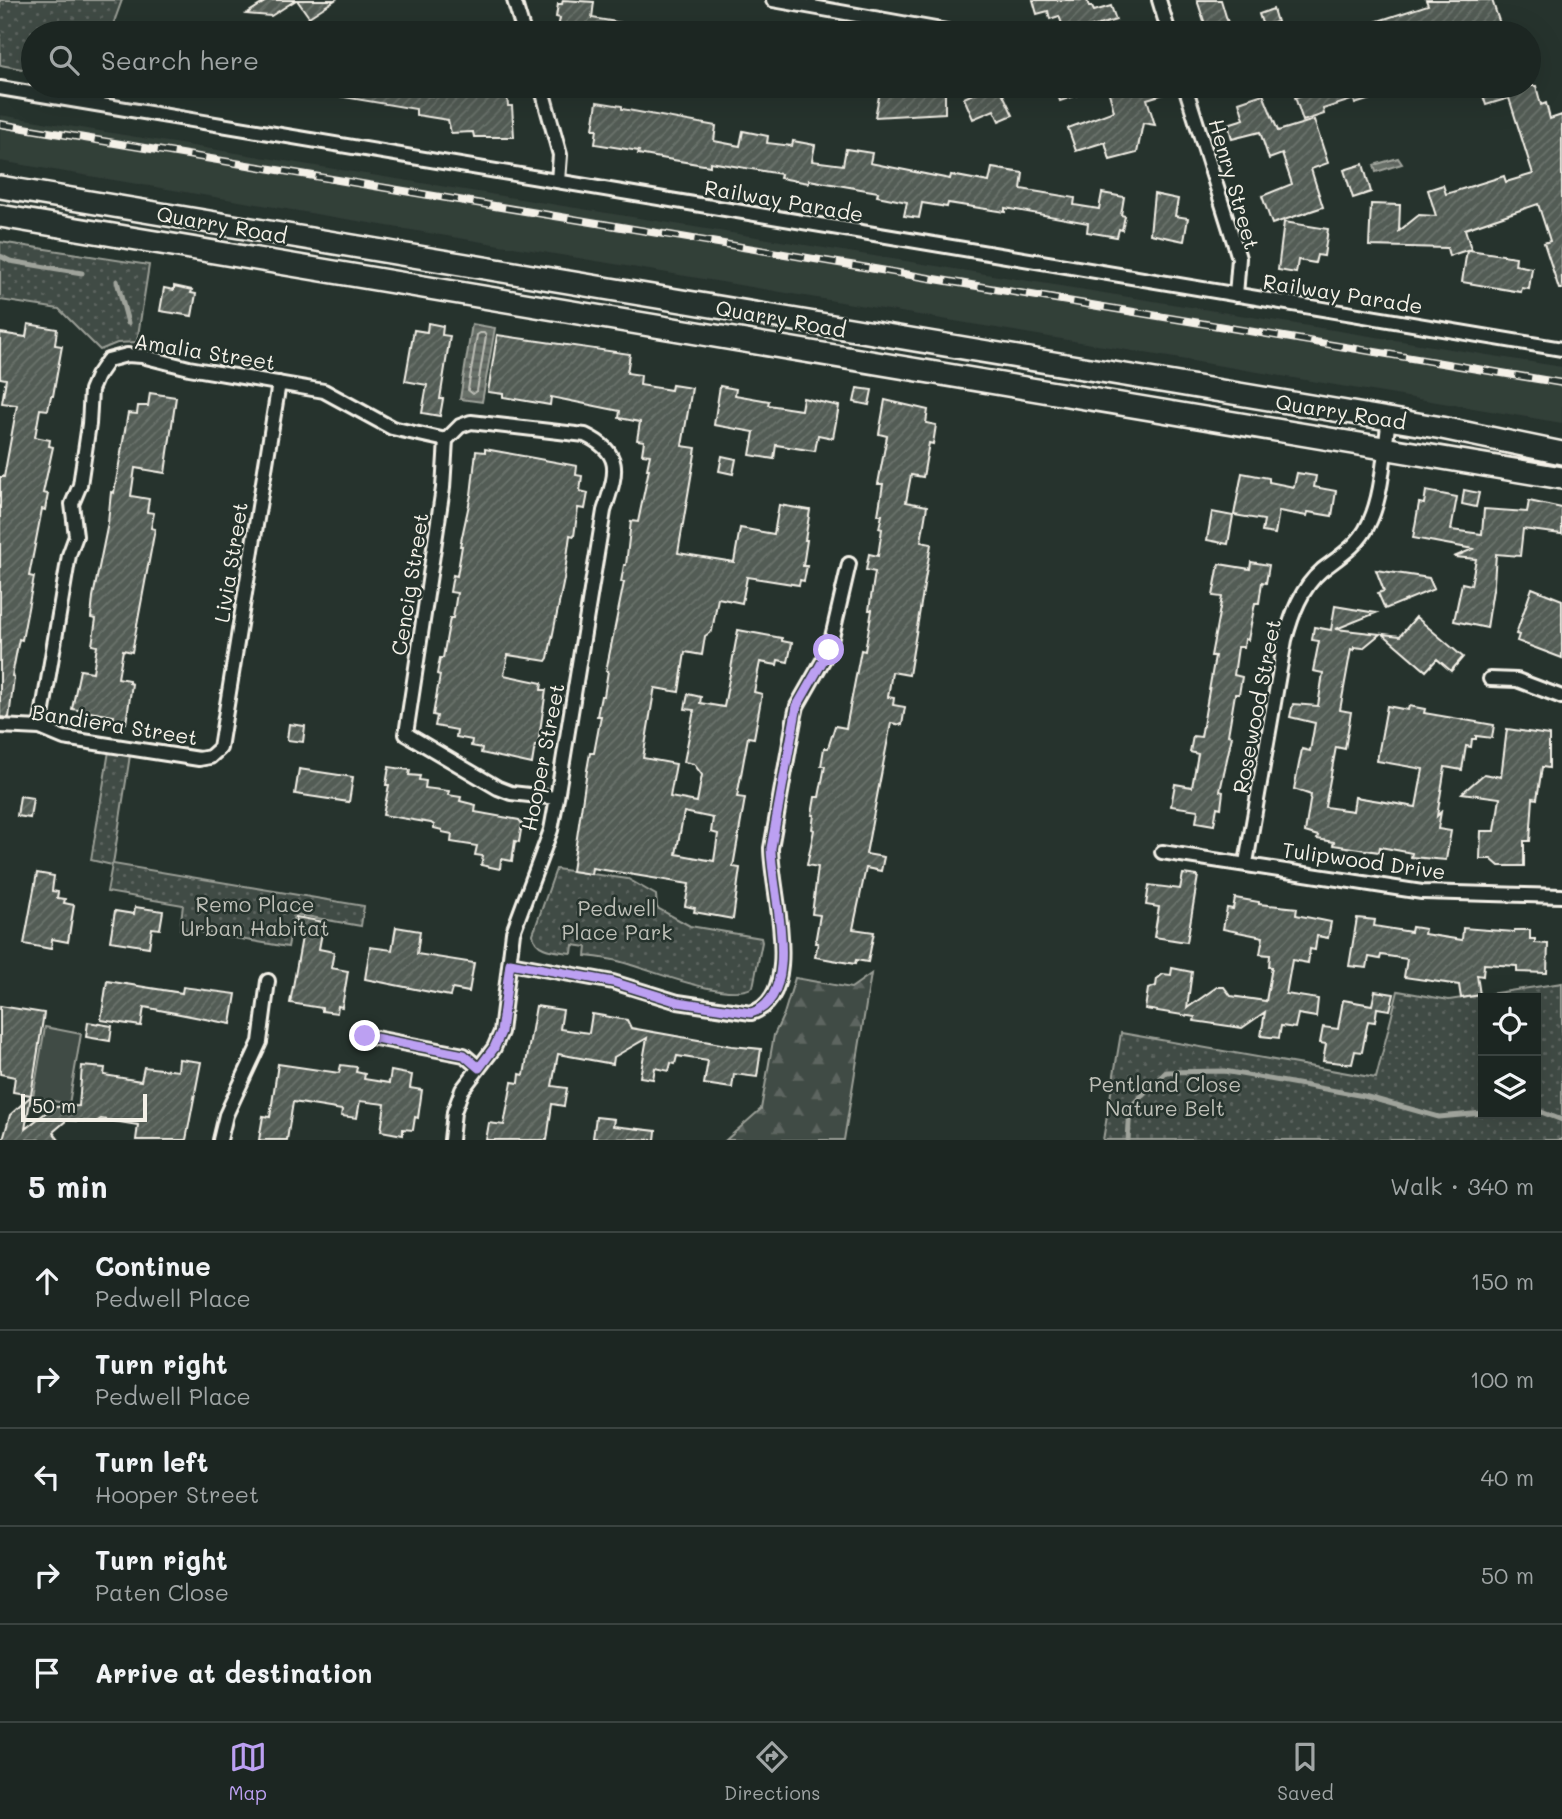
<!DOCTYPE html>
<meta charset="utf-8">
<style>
body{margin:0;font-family:Mali,sans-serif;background:#29322f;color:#f1f3f6}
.controls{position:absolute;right:21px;bottom:21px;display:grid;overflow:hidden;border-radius:0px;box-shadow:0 7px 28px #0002}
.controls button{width:63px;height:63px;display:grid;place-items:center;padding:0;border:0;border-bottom:2px solid #3a4340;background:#1c2622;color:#f1f3f6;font:35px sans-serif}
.scale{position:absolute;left:21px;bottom:18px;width:126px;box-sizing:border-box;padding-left:7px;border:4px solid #f4f1e8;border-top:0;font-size:19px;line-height:24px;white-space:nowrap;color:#f4f1e8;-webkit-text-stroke:5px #26332d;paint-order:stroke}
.stop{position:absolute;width:21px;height:21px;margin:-16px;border:5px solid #bca0f2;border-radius:50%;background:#fff}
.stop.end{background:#bca0f2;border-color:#fff;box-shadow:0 2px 7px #0008}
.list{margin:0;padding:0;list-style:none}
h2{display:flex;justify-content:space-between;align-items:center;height:91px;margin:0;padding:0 28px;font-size:30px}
h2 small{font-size:23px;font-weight:400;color:#a0a5a5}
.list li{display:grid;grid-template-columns:46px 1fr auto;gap:21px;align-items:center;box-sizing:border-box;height:98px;padding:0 28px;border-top:2px solid #3a4340}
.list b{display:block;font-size:26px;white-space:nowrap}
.list p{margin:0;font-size:23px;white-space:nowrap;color:#a0a5a5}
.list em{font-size:23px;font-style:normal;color:#a0a5a5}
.icon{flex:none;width:38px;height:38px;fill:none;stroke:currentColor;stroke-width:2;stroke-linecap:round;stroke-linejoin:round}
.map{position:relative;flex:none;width:1562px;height:1140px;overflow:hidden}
.search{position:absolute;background:#1c2622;box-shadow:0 7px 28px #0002;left:21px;right:21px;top:21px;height:77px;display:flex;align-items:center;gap:18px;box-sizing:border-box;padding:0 24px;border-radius:38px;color:#a0a5a5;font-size:26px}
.sheet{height:581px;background:#1c2622}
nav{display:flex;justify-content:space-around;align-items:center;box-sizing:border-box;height:98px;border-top:2px solid #3a4340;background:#1c2622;font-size:19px;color:#a0a5a5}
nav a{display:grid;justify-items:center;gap:4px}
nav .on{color:#bca0f2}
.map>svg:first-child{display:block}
.built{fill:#333f39}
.forest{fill:url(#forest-firs);stroke:#9a9e96;stroke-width:2}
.park{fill:url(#park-dots);stroke:#9a9e96;stroke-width:2;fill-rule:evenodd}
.garden{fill:#414b45;stroke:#9a9e96;stroke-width:2}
.water{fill:url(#water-rules);stroke:#9fa39b;stroke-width:2}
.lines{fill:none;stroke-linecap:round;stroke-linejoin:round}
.shore{stroke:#bcbdb5;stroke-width:2}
.stream{stroke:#9fa39b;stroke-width:5}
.building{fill:url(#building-hatch);stroke:#f4f1e8;stroke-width:2;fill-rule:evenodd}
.minor-casing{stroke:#f4f1e8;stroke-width:18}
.primary-casing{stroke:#f4f1e8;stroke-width:26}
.minor{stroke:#26332d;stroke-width:12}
.primary{stroke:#26332d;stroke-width:21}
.rail-casing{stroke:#f4f1e8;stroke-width:8}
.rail{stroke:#26332d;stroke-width:5;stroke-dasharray:16;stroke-linecap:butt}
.route{stroke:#bca0f2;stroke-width:9}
.labels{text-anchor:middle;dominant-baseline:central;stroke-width:5;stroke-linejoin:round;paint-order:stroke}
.street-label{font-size:21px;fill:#f4f1e8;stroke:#26332d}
.park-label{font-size:21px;fill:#bebfb7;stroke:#26332d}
</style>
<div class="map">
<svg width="1562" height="1140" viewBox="0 0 1562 1140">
<defs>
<pattern id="forest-firs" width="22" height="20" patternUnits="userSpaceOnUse" patternTransform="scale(1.75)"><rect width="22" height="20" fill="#414b45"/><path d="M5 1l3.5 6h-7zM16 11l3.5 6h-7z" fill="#5d6560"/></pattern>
<pattern id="park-dots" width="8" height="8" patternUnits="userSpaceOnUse" patternTransform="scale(1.75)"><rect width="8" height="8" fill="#414b45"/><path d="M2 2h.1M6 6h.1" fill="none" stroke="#5d6560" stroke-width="1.8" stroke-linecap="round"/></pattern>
<pattern id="water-rules" width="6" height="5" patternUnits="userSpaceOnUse" patternTransform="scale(1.75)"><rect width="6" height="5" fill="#676f68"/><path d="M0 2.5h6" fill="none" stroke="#565a55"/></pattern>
<pattern id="building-hatch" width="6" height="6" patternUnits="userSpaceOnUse" patternTransform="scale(1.75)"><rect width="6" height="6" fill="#525c55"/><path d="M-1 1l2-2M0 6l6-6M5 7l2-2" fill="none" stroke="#6c746d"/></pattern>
</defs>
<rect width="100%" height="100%" fill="#26332d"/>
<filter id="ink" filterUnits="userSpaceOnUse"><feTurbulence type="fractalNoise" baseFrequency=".0143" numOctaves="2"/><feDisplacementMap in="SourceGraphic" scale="14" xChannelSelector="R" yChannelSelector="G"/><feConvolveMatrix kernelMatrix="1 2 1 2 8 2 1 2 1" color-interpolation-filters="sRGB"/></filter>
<g filter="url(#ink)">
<path class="built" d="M0 115 1562 367V423L0 161Z"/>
<path class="forest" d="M871 974 844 1140H726L761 1109 774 1035 784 1014 795 978 851 988Z"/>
<path class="park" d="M0 0H122L110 33H33V71L0 65Z
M0 242 149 265 137 342 117 343 100 350 59 309 0 300Z
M110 745 131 749 113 864 364 906 361 926 294 914 288 947 180 929 183 905 107 892 112 865 91 860Z
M556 869 628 879 656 895 657 908 690 926 761 938 762 942 753 987C728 1003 646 968 618 961 607 958 596 957 586 956L587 947 573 945 572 953C558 951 534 952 533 934Z
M1562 983V1140H1103L1121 1033 1376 1078 1398 991 1449 1000ZM1483 998H1536V1114H1483Z"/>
<path class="garden" d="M45 1027 81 1034 69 1104 33 1097Z"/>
<path class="water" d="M1398 158 1402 164 1376 172 1374 165Z
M472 324 495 328 482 402 460 399Z"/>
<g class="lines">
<path class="shore" d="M480 333H484L486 336 477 391 473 394 468 390 477 335Z"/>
<path class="stream" d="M0 256 10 261 82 273
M117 281 128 323
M1536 1110 1562 1120
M1128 1140 1130 1107 1166 1072 1224 1071 1364 1096 1439 1117 1483 1113"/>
</g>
<path class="building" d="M268 0H296L271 16 246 14Z
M297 0H335L309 17Z
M563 0 594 2 592 18 641 26 640 33H557L560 18 556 17 558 4H562Z
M1033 0H1087L1089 7H1092L1094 11 1111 6 1116 20 1071 33 1069 27 1064 29 1059 16 1050 19 1048 11 1037 14Z
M1197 0H1221L1231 33H1208Z
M1426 0H1492L1503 33H1443L1441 27 1422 33H1350V30L1428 5Z
M1273 9 1277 22 1263 26 1259 14Z
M320 86H392L391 89 398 91 397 93 438 96 439 86H506L508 106H512L514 137H474L473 132 451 133 448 120 416 115V109L320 93Z
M881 86H945V113L875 117Z
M990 86H999L1013 115 999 121 994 110 973 119 964 98Z
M1055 86H1098V88L1060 101Z
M1107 86H1176L1177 90 1147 99 1155 125 1143 123 1137 153 1110 160 1105 142 1076 151 1068 128 1114 111Z
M1299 86H1401L1402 89 1355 104 1354 99 1323 109 1324 114 1303 121 1295 97 1302 95Z
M1480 86H1536L1541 105 1546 103 1550 119 1562 115V289H1559L1544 243 1550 241 1538 204 1465 229 1471 249 1469 250 1516 257 1515 265 1532 268 1529 289 1522 288 1521 292 1462 282 1467 250 1449 256 1447 248 1369 246 1371 204 1400 205 1399 231 1419 215 1436 216 1428 190 1443 185 1446 194 1504 176 1506 182 1533 174 1509 98 1486 105Z
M1263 94 1278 131 1314 120 1328 163 1311 169 1323 207 1272 224 1262 196 1292 184 1282 154 1269 159 1260 132 1232 139 1228 124 1244 119 1239 102Z
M597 102 622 106V109L716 126 714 141 740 146 743 131 768 136 767 143 792 146 793 141 815 145 812 161 843 165 846 149 872 153 870 163 950 179 951 175 989 182 992 168 1023 173 1021 189 1075 198 1074 205 1099 209 1102 193 1124 197 1121 215 1125 216 1122 230 1119 229 1117 237 1087 232 1088 223 1005 208V212L948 203 947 207 922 203 919 218 904 216 907 202 877 196 878 192 809 180V183L780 178 781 174 710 162V166L655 157 638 154 639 151 595 144 597 129H593Z
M1363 164 1371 192 1353 198 1344 170Z
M1154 194 1178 199 1175 216 1188 218 1184 241 1150 234Z
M1284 222 1328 229 1324 256 1317 255 1315 263 1298 260 1296 273 1278 270Z
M174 286 192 290 191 293 196 294 192 316 160 311 164 288 174 290Z
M428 323 443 326 442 335 450 336 440 399H443L440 416 422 413 427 385 405 381 414 330 427 332Z
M28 324 57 329 55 345 62 346 53 396H51L48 410 40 409 35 437 50 440 49 446 53 447 43 493 48 494 45 510 42 509 29 576 34 577 22 640 19 639 12 676 14 677 9 718 0 717V477H4L17 405 2 403 6 379 0 378V333L26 337Z
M497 335 630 354 627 373 641 375 640 385 671 390 672 385 692 388 682 446 696 448 678 553 734 562 740 528 774 534 779 505 810 510 805 540H807L803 566H807L804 581 800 580 799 585 747 577 742 603 718 598 712 631 705 636 702 655 685 652 679 692 655 688 654 692 643 758 676 764 670 797 697 802 702 775 694 764 684 762 694 710 685 709 688 694 701 697 700 703 724 707 738 630 782 638V641L792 643 788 662 778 660 777 665 760 662 754 692 762 694 754 738 748 737 737 797 745 798 733 867 740 868 733 919 694 912 695 908 685 906 689 884 592 868 591 874 572 871 587 770 590 753H594L601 716H597L601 696H604L608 671H606L624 582H621L624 565H626L631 521 638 522 649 469H647L650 455 642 454 644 441 637 440 640 422 619 418 620 411 551 397 550 405 503 397V394L488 392ZM684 812 713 818 711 832 718 834 714 861 676 854Z
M720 386 736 389 735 395 769 401 768 405 801 410 803 398 839 406 833 438 818 435 815 451 776 445 774 459 750 455 754 432 714 425Z
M857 388 872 390 869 405 854 402Z
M150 393 176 397 165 473 135 468 131 496 149 499 147 512 154 513 151 528 155 529 132 652 123 650 118 678 129 680V683L132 684 126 723 113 721 114 716 72 709 80 670 93 672 97 646 92 645 96 619 91 618 93 597 108 523 111 492 114 493 128 413 137 414 138 406H148Z
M885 400 928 410 926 423 936 425 933 444 929 443 923 477 911 475 906 502 927 506 921 542 931 544 909 675 892 672 888 697 894 698 893 705 905 707 902 725 891 723 866 854 884 857 881 871 866 868 853 929 874 932 868 962 856 960 855 964 815 957 818 943H815L820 915 812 914 818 867 807 865 814 830 812 829 814 815H812L815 797H819L825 766H821L824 748H828L835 726 846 728 861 650 865 651 872 610H869L875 572 866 570 869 554 878 556 882 529 879 528 882 515H878L883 484H878L887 436 879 434Z
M485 449 577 466 576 475 582 476 580 491 588 493 585 509 578 508 574 536 570 535 564 579 548 658 546 661 508 655 504 675 542 683 541 690H546L538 745H535L532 764 481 753 482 748 471 746 472 740 456 737 457 730 435 726 437 716 433 715 440 675 437 674 440 658H443L450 618H453L457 593 450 592 453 575 457 576 462 546H460L471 495 476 451 485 452Z
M722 456 736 459 733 474 719 471Z
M1242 473 1269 478V482L1294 487 1297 473 1316 476 1314 487 1336 491 1332 516 1308 512 1307 516 1279 511 1275 534 1262 532 1264 520 1234 515Z
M1464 490 1479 493 1476 507 1462 504Z
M1426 491 1457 497 1451 530 1482 534 1484 509 1527 512 1529 501 1562 508V534L1523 529 1520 556 1496 554 1494 583 1487 628 1454 621 1462 583 1471 585 1476 559 1454 557 1473 549 1413 538 1419 503 1424 504Z
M1212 512 1233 516 1228 544 1207 540Z
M1251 562 1269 565 1266 583 1262 582 1259 603H1255L1248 640 1245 639 1244 647H1238L1234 675 1242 677 1239 694H1235L1228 735 1232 736 1220 791 1223 792 1221 808 1217 807 1214 825 1196 822 1198 810 1171 806 1175 784 1192 787 1198 754 1190 752 1193 736 1201 737 1215 656H1211L1222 597 1213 596 1219 564 1250 569Z
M1376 570 1429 578 1434 589 1385 609 1378 593 1384 591Z
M1532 588 1562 600V658L1517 641 1519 635 1516 634Z
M1335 606 1376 613 1336 629 1380 634 1363 648 1354 647V650L1351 649 1340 710 1351 712 1345 749 1336 747 1325 807 1353 811 1355 797 1416 807 1423 769 1377 761 1387 706 1408 710 1409 706 1425 709 1424 713 1494 725 1492 738 1476 736V739H1472L1471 747 1466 746 1462 770 1445 767 1437 816 1441 812 1438 829 1451 831 1446 860 1411 857 1412 853 1380 847 1379 852 1333 845 1334 842 1317 839 1318 836 1305 832 1311 795 1294 789 1302 749 1310 751 1315 723 1290 717 1293 704 1318 706 1323 673 1313 671 1319 641 1312 640 1314 627 1331 630Z
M1416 617 1463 657 1451 671 1437 659 1426 671 1383 634 1400 636Z
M289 724 305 726 303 742 287 740Z
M1507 729 1549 735V768L1542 767 1537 799 1533 798 1530 841H1524V866H1499L1491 859H1480L1481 831H1495L1500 798 1462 793 1484 774 1501 777Z
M389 767 410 770 409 775 420 776 419 780 426 781 425 788 449 791 448 795 461 797 460 801 476 805 475 812 519 820 522 824 519 842 515 841 512 861 501 859 500 869 481 865 483 856 475 855 477 846 451 842 452 834 442 832V830L434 828V825L431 823 383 815 389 785H386Z
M299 769 353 777 349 802 295 794Z
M20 796 33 798 30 818 17 816Z
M37 873 54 876 52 891 58 892 57 898 65 899 64 903 74 905 68 942 52 939 51 949 24 944Z
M1183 874 1198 876 1187 942 1154 937 1159 907 1146 905 1149 885 1180 889Z
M1235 898 1259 902V904L1297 908 1296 915 1331 922 1328 938 1317 936 1315 950 1310 949 1308 963 1292 960 1286 994 1318 999 1316 1017 1298 1014 1295 1028 1281 1026 1279 1038 1261 1036 1265 1012 1242 1028 1194 1021 1195 1017 1145 1009 1148 989 1156 986 1157 979 1163 974 1171 975 1172 968 1192 972 1187 1008 1217 987H1224L1231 996 1266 1001 1272 967H1269L1270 955 1260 954 1263 937 1223 929 1227 908 1233 909Z
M135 907 163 911 160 929 152 928 149 947 110 941 115 911 134 914Z
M296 917 324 922 319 949 334 952 331 968 348 971 342 1007 338 1006 337 1013 322 1011V1008L290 1003 303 932 294 931Z
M1357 918 1375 920 1374 926 1411 932 1412 927 1425 929 1424 934 1462 940 1463 928 1514 932V930H1530V939H1535V943L1548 944 1547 973 1517 972V966L1484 964 1483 976 1477 975 1480 995 1461 998 1459 985 1404 977 1407 959 1381 955 1380 959 1369 957 1367 968 1349 966Z
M396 927 420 931 417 954 474 963 469 992 452 989 450 996 365 979 370 947 392 950Z
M107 981 182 993 183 987 236 994 231 1024 144 1007 141 1026 101 1020Z
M1375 991 1394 994 1390 1010 1377 1008 1375 1022 1368 1021 1362 1052 1355 1051 1352 1064 1323 1061 1326 1044 1320 1043 1323 1027 1338 1029 1343 1000 1372 1005Z
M0 1006 44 1013 31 1095 13 1092 15 1077 0 1074Z
M536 1006 563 1010 560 1029 589 1033 592 1014 627 1020 631 1028 732 1046 761 1049 757 1077 734 1074 732 1088 704 1084 708 1061 677 1056 675 1064 671 1063 669 1071 655 1068 653 1079 640 1077 647 1038 614 1057 613 1064 558 1054 552 1086 567 1088 564 1106 552 1104 547 1140H486L489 1123 504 1125 512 1082 519 1083 520 1074 524 1075Z
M88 1022 112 1026 110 1041 86 1037Z
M179 1059 201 1062 186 1140H136L138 1125 101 1119 96 1122 67 1120 53 1132 59 1140H3L10 1115 31 1096 25 1129 53 1107 79 1106 82 1066 105 1068 104 1075 141 1081 144 1067 178 1071Z
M278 1064 339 1073 341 1065 357 1067 356 1072 365 1074 364 1079 389 1083 391 1071 412 1075 410 1088 422 1090 418 1118 415 1117 413 1130 403 1129V1135L381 1131 385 1104 360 1101 357 1118 341 1116 342 1110 293 1102 287 1140H259L263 1116 270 1117Z
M596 1117 614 1119 613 1126 656 1131 655 1140 593 1138Z"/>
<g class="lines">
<defs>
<path id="minor" d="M514 0 524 33
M773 0 947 31
M1159 0 1169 33
M541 86 560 155 558 181
M1185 86 1239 258 1236 295
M0 88 1562 349
M1490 679 1517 680 1562 697
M0 726 40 728 64 738 199 759 210 757 220 748 279 383
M40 728 69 555 76 536 72 504 80 485 89 424 91 390 97 376 108 360 127 355 142 356 189 368 324 391 392 428 446 440
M1162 852 1422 892 1562 896
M1246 863 1285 640C1292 614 1301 588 1322 570 1339 557 1359 545 1368 525 1383 497 1384 451 1389 419
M510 963 613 982 678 1002 751 1013C805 997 771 890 771 848L795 715 797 706 829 650 849 564
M365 1036 464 1055 479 1068
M220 1140 226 1115 260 1042 268 981
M451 1140 454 1112 462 1090 494 1048 501 1032 513 932 551 830 557 798 604 511C615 476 626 454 585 435L471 422 460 426 446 440 443 488 406 734 498 788 511 793 557 798"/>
<path id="primary" d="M0 187 1442 428 1562 453
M0 216 1562 478"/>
</defs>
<use href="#minor" class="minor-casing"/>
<use href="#primary" class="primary-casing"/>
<use href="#minor" class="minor"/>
<use href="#primary" class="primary"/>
<defs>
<path id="rail" d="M0 124 1562 383"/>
</defs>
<use href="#rail" class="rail-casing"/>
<use href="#rail" class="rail"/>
</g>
</g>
<g class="lines" filter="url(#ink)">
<path class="route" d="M365 1036 464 1055 479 1068 494 1048 501 1032 510 963 613 982 678 1002 751 1013C805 997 771 890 771 848L797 706 829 650"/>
</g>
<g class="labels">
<g class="street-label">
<text transform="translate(1235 184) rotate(74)">Henry Street</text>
<text transform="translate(784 200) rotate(10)">Railway Parade</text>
<text transform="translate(222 224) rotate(10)">Quarry Road</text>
<text transform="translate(1343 293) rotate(9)">Railway Parade</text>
<text transform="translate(781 318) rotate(10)">Quarry Road</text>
<text transform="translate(205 351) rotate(9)">Amalia Street</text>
<text transform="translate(1341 411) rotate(9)">Quarry Road</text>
<text transform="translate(230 562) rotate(-81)">Livia Street</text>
<text transform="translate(409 584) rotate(-81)">Cencig Street</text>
<text transform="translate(1256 706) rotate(-79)">Rosewood Street</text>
<text transform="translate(115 724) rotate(9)">Bandiera Street</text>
<text transform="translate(542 757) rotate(-79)">Hooper Street</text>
<text transform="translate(1364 860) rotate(8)">Tulipwood Drive</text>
</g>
<g class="park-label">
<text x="255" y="903">Remo Place<tspan x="255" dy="24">Urban Habitat</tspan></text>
<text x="617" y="907">Pedwell<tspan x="617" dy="24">Place Park</tspan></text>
<text x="1165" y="1083">Pentland Close<tspan x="1165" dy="24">Nature Belt</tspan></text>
</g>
</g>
</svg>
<div class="controls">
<button><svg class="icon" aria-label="locate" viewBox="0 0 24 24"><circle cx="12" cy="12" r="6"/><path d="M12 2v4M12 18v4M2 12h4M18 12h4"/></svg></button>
<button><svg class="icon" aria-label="layers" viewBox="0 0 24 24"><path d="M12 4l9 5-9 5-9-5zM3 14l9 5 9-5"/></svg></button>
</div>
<div class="scale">50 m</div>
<div class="stop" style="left:829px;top:650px"></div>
<div class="stop end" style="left:365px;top:1036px"></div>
<div class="search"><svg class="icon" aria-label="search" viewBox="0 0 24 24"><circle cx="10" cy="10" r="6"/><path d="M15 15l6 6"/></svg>Search here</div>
</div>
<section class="sheet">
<h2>5 min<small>Walk · 340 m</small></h2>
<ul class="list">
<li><svg class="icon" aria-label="ahead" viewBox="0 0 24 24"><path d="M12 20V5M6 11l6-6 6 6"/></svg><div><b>Continue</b><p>Pedwell Place</p></div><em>150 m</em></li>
<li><svg class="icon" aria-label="right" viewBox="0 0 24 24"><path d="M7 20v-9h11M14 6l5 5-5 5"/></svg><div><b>Turn right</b><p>Pedwell Place</p></div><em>100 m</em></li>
<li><svg class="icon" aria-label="left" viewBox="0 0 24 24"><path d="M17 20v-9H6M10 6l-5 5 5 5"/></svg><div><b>Turn left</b><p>Hooper Street</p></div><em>40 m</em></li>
<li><svg class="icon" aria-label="right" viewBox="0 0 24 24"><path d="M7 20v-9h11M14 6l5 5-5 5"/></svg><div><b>Turn right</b><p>Paten Close</p></div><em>50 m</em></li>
<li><svg class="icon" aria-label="arrive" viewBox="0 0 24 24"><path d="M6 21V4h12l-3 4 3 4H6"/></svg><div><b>Arrive at destination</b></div></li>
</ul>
</section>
<nav>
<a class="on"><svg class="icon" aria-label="map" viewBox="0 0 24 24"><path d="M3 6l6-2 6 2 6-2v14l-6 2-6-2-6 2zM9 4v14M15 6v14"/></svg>Map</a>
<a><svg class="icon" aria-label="directions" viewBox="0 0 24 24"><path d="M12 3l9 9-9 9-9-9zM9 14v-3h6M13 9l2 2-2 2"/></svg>Directions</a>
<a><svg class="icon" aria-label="saved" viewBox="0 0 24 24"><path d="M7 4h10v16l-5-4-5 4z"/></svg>Saved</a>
</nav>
